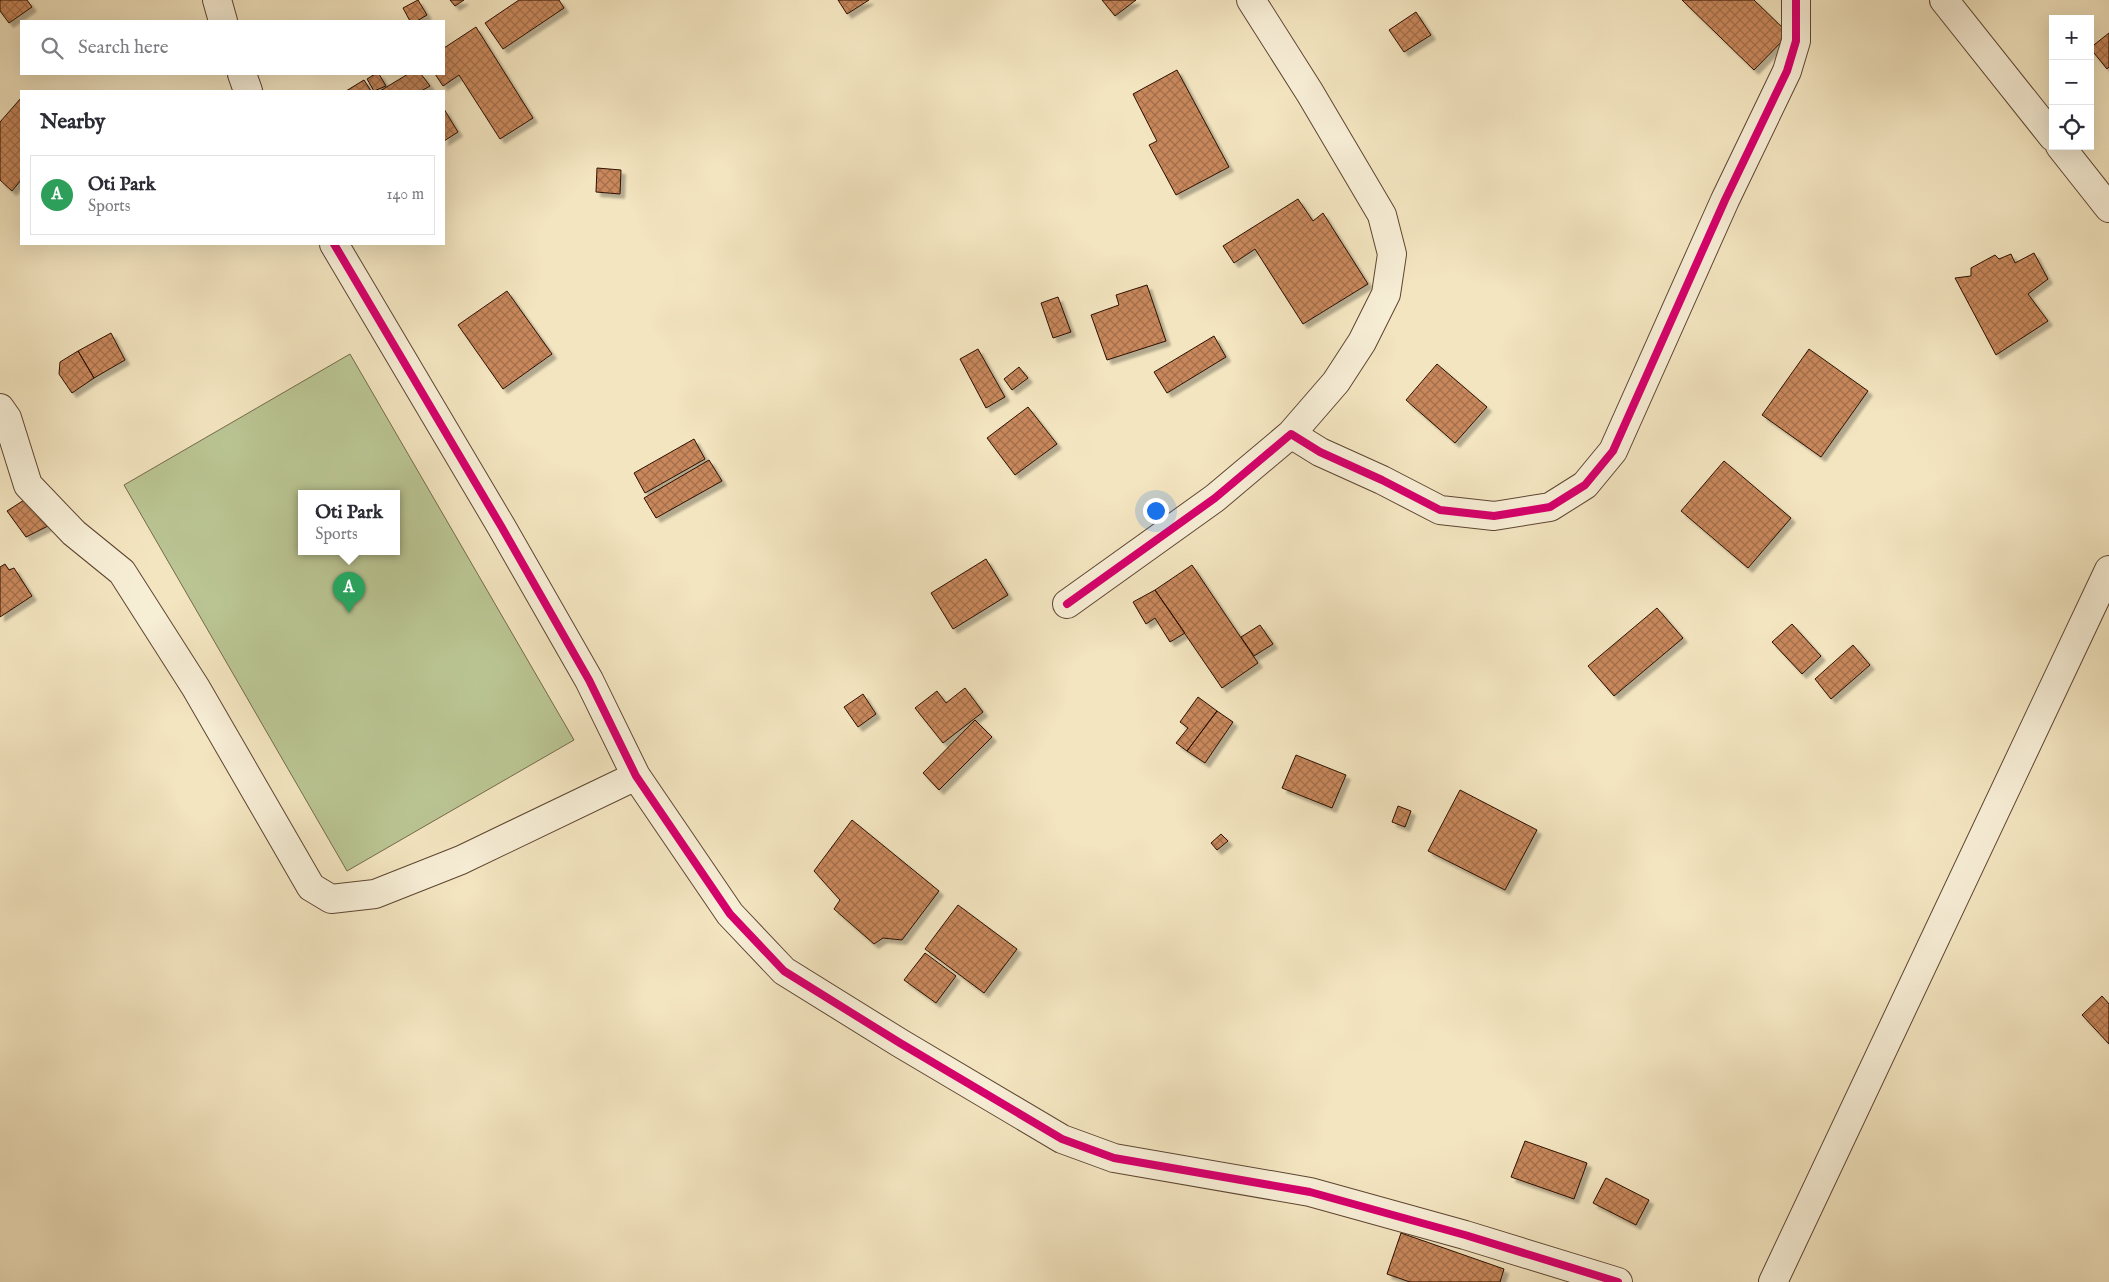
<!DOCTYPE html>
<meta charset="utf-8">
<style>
body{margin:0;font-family:"IM FELL English",serif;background:#f2f2f3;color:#2b2b33}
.controls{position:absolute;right:15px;top:15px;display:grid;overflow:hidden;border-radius:0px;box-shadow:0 5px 20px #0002}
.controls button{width:45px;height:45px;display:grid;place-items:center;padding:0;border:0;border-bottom:1px solid #e1e1e2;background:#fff;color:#2b2b33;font:25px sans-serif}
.you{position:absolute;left:1155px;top:510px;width:18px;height:18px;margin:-12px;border:4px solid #fff;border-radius:50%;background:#1a73e8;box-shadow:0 0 0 8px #1a73e833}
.badge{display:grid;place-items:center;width:32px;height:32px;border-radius:50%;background:#d93025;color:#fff;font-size:16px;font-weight:700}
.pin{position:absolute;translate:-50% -41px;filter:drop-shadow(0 1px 2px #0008)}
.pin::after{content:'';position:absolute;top:26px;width:18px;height:15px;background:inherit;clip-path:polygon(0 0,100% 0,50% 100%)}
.popup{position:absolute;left:298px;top:490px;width:102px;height:65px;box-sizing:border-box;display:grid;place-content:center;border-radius:0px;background:#fff;filter:drop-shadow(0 1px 4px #0005);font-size:16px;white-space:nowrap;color:#7c7c81}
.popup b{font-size:19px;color:#2b2b33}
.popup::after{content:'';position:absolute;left:50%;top:100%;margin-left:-10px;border:10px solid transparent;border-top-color:#fff}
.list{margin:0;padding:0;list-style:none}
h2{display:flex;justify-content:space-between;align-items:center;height:65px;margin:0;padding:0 20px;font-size:21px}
h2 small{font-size:16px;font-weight:400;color:#7c7c81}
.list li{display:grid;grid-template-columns:32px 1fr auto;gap:15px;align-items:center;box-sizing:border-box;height:80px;margin:0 10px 10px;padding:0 10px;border:1px solid #e1e1e2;border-radius:0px}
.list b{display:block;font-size:19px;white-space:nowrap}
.list p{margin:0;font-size:16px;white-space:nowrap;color:#7c7c81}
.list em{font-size:16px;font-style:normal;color:#7c7c81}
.icon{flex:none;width:28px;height:28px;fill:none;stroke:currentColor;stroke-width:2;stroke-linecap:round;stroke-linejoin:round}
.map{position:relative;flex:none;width:2109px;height:1282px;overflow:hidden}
.search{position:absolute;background:#fff;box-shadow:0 5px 20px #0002;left:20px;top:20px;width:425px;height:55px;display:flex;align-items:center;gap:12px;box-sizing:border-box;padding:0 18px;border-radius:0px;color:#7c7c81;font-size:19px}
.panel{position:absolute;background:#fff;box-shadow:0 5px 20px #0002;left:20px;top:90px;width:425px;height:155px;border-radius:0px}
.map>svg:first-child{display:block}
.grass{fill:#bac593;stroke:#746a4a;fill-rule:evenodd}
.building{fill:url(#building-cross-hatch);stroke:#2d1001;filter:url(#shadow)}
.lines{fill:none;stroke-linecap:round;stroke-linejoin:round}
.minor-casing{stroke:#5e4531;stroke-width:30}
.tertiary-casing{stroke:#5e4531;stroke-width:30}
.minor{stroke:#f7eed6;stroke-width:28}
.tertiary{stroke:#f7eed6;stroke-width:28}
.cycleway-casing{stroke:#f7eed6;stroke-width:11}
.cycleway{stroke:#d6006c;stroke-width:8}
</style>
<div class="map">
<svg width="2109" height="1282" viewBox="0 0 2109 1282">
<defs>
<pattern id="building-cross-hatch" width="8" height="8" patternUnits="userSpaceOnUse" patternTransform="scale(1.25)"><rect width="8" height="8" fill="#c8885c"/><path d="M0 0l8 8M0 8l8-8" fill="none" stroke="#a36e4a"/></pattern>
<filter id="shadow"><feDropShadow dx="4.5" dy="4.5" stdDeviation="1" flood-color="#0004"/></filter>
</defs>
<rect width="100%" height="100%" fill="#f3e5c0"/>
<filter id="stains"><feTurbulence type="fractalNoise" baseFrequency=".004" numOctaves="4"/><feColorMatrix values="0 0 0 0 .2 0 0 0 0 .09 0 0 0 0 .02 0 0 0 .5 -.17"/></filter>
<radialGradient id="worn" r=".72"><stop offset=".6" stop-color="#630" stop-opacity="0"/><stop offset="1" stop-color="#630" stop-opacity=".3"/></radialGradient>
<path class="grass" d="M350 354 574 740 347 871 124 485ZM302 494H396V552H302Z"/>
<path class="building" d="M0 0H27L32 7 9 23 0 11Z
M418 0 427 15 417 21H410L403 8Z
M450 0H464L455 6Z
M519 0H559L564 8 503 49 485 23Z
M838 0H869L847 14Z
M1102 0H1136L1115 16Z
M1682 0H1754L1789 34 1754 70Z
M1416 12 1431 35 1404 52 1389 30Z
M476 27 533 118 500 139 459 75 443 86 435 74H444V48Z
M2109 33V67L2107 69 2090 48Z
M1177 70 1229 167 1176 195 1149 145 1157 141 1133 94Z
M375 74H379L386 86 374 91 367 79Z
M408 74H421L430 86 421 91H380Z
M364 80 371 91H346Z
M21 98V180L12 191 0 180V122Z
M444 109 458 132 444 141Z
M597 168 621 170 620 194 596 192Z
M1298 199 1313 221 1323 213 1368 284 1303 324 1255 249 1234 263 1223 246Z
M2034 253 2048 279 2028 294 2048 321 1996 355 1955 278 1971 276V268L1995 255 1999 259 2011 254 2015 263Z
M1147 285 1166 341 1107 360 1091 315 1119 305 1116 295Z
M507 291 552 354 503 389 458 325Z
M1058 297 1071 332 1053 338 1041 303Z
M111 333 125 360 94 378 78 351Z
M1214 336 1226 357 1167 393 1154 372Z
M978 349 1005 397 986 408 960 359Z
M1809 349 1868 391 1821 457 1762 415Z
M78 351 94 378 72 393 59 374 60 362Z
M1437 364 1487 407 1455 443 1406 400Z
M1019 367 1028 378 1012 390 1004 379Z
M1028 407 1057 444 1015 475 987 438Z
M694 439 705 459 645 493 634 473Z
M709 460 722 481 656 518 644 498Z
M1724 461 1791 518 1748 568 1681 511Z
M32 495 48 526 26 537 7 511Z
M986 559 1008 595 953 629 931 593Z
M5 564 9 570 14 568 32 596 0 617V567Z
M1192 565 1258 663 1222 688 1155 590Z
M1155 590 1185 633 1170 642 1155 618 1146 624 1133 602Z
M1657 608 1683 638 1614 696 1588 666Z
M1792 624 1821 656 1802 674 1772 642Z
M1260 625 1273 644 1254 656 1241 637Z
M1853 645 1870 665 1831 699 1815 679Z
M965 688 983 712 943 743 915 708 937 691 946 703Z
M863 694 876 714 858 727 844 707Z
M1198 697 1217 711 1187 751 1176 743 1188 728 1180 722Z
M1217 711 1233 722 1205 763 1187 751Z
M975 720 992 737 939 790 923 773Z
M1296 755 1346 775 1332 808 1282 788Z
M1460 790 1537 830 1505 890 1428 851Z
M1398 806 1411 811 1405 827 1392 822Z
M852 820 939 891 902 940 883 938 874 944 834 909 840 900 814 871Z
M1221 834 1228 841 1217 850 1211 843Z
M958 905 1017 949 984 993 925 949Z
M925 953 956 976 936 1003 904 980Z
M2102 996 2109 1004V1044L2082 1015Z
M1525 1141 1587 1163 1574 1199 1511 1177Z
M1606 1178 1649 1200 1636 1225 1593 1203Z
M1401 1233 1504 1269 1500 1282H1410L1387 1274Z"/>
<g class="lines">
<defs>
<path id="minor" d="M217 0 223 21
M1251 0 1310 93 1382 215 1392 254 1386 294 1362 342 1336 382 1291 434
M242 74 248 91
M334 244 501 526 589 680 636 776 730 914 784 971 900 1043 1062 1139 1114 1158 1310 1192 1465 1235 1618 1282
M0 408 7 418 28 485 74 533 122 572 196 688 311 887 331 899 375 894 461 860 636 776
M1067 604 1215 498 1291 434 1320 452 1382 480 1440 510 1494 516 1550 507 1585 485 1613 451 1725 200 1787 71 1796 41V0"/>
<path id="tertiary" d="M1944 0 2053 137
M2060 146 2109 208
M1773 1282 2109 570"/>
</defs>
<use href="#minor" class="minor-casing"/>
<use href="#tertiary" class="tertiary-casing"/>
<use href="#minor" class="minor"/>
<use href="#tertiary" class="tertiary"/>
<defs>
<path id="cycleway" d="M334 244 501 526 589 680 636 776 730 914 784 971 900 1043 1062 1139 1114 1158 1310 1192 1465 1235 1618 1282
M1067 604 1215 498 1291 434 1320 452 1382 480 1440 510 1494 516 1550 507 1585 485 1613 451 1725 200 1787 71 1796 41V0"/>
</defs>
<use href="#cycleway" class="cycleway-casing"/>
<use href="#cycleway" class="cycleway"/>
</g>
<rect width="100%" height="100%" filter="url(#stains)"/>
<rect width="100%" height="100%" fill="url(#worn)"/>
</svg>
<div class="controls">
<button>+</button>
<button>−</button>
<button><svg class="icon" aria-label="locate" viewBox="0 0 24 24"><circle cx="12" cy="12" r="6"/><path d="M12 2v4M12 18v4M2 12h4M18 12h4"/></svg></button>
</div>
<div class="you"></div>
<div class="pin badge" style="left:349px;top:613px;background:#2e9e5b">A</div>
<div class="popup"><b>Oti Park</b>Sports</div>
<div class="search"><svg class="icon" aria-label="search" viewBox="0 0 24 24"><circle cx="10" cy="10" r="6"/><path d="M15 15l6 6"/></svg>Search here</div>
<section class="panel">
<h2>Nearby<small></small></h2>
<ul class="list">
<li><span class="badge" style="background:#2e9e5b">A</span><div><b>Oti Park</b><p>Sports</p></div><em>140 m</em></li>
</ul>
</section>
</div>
